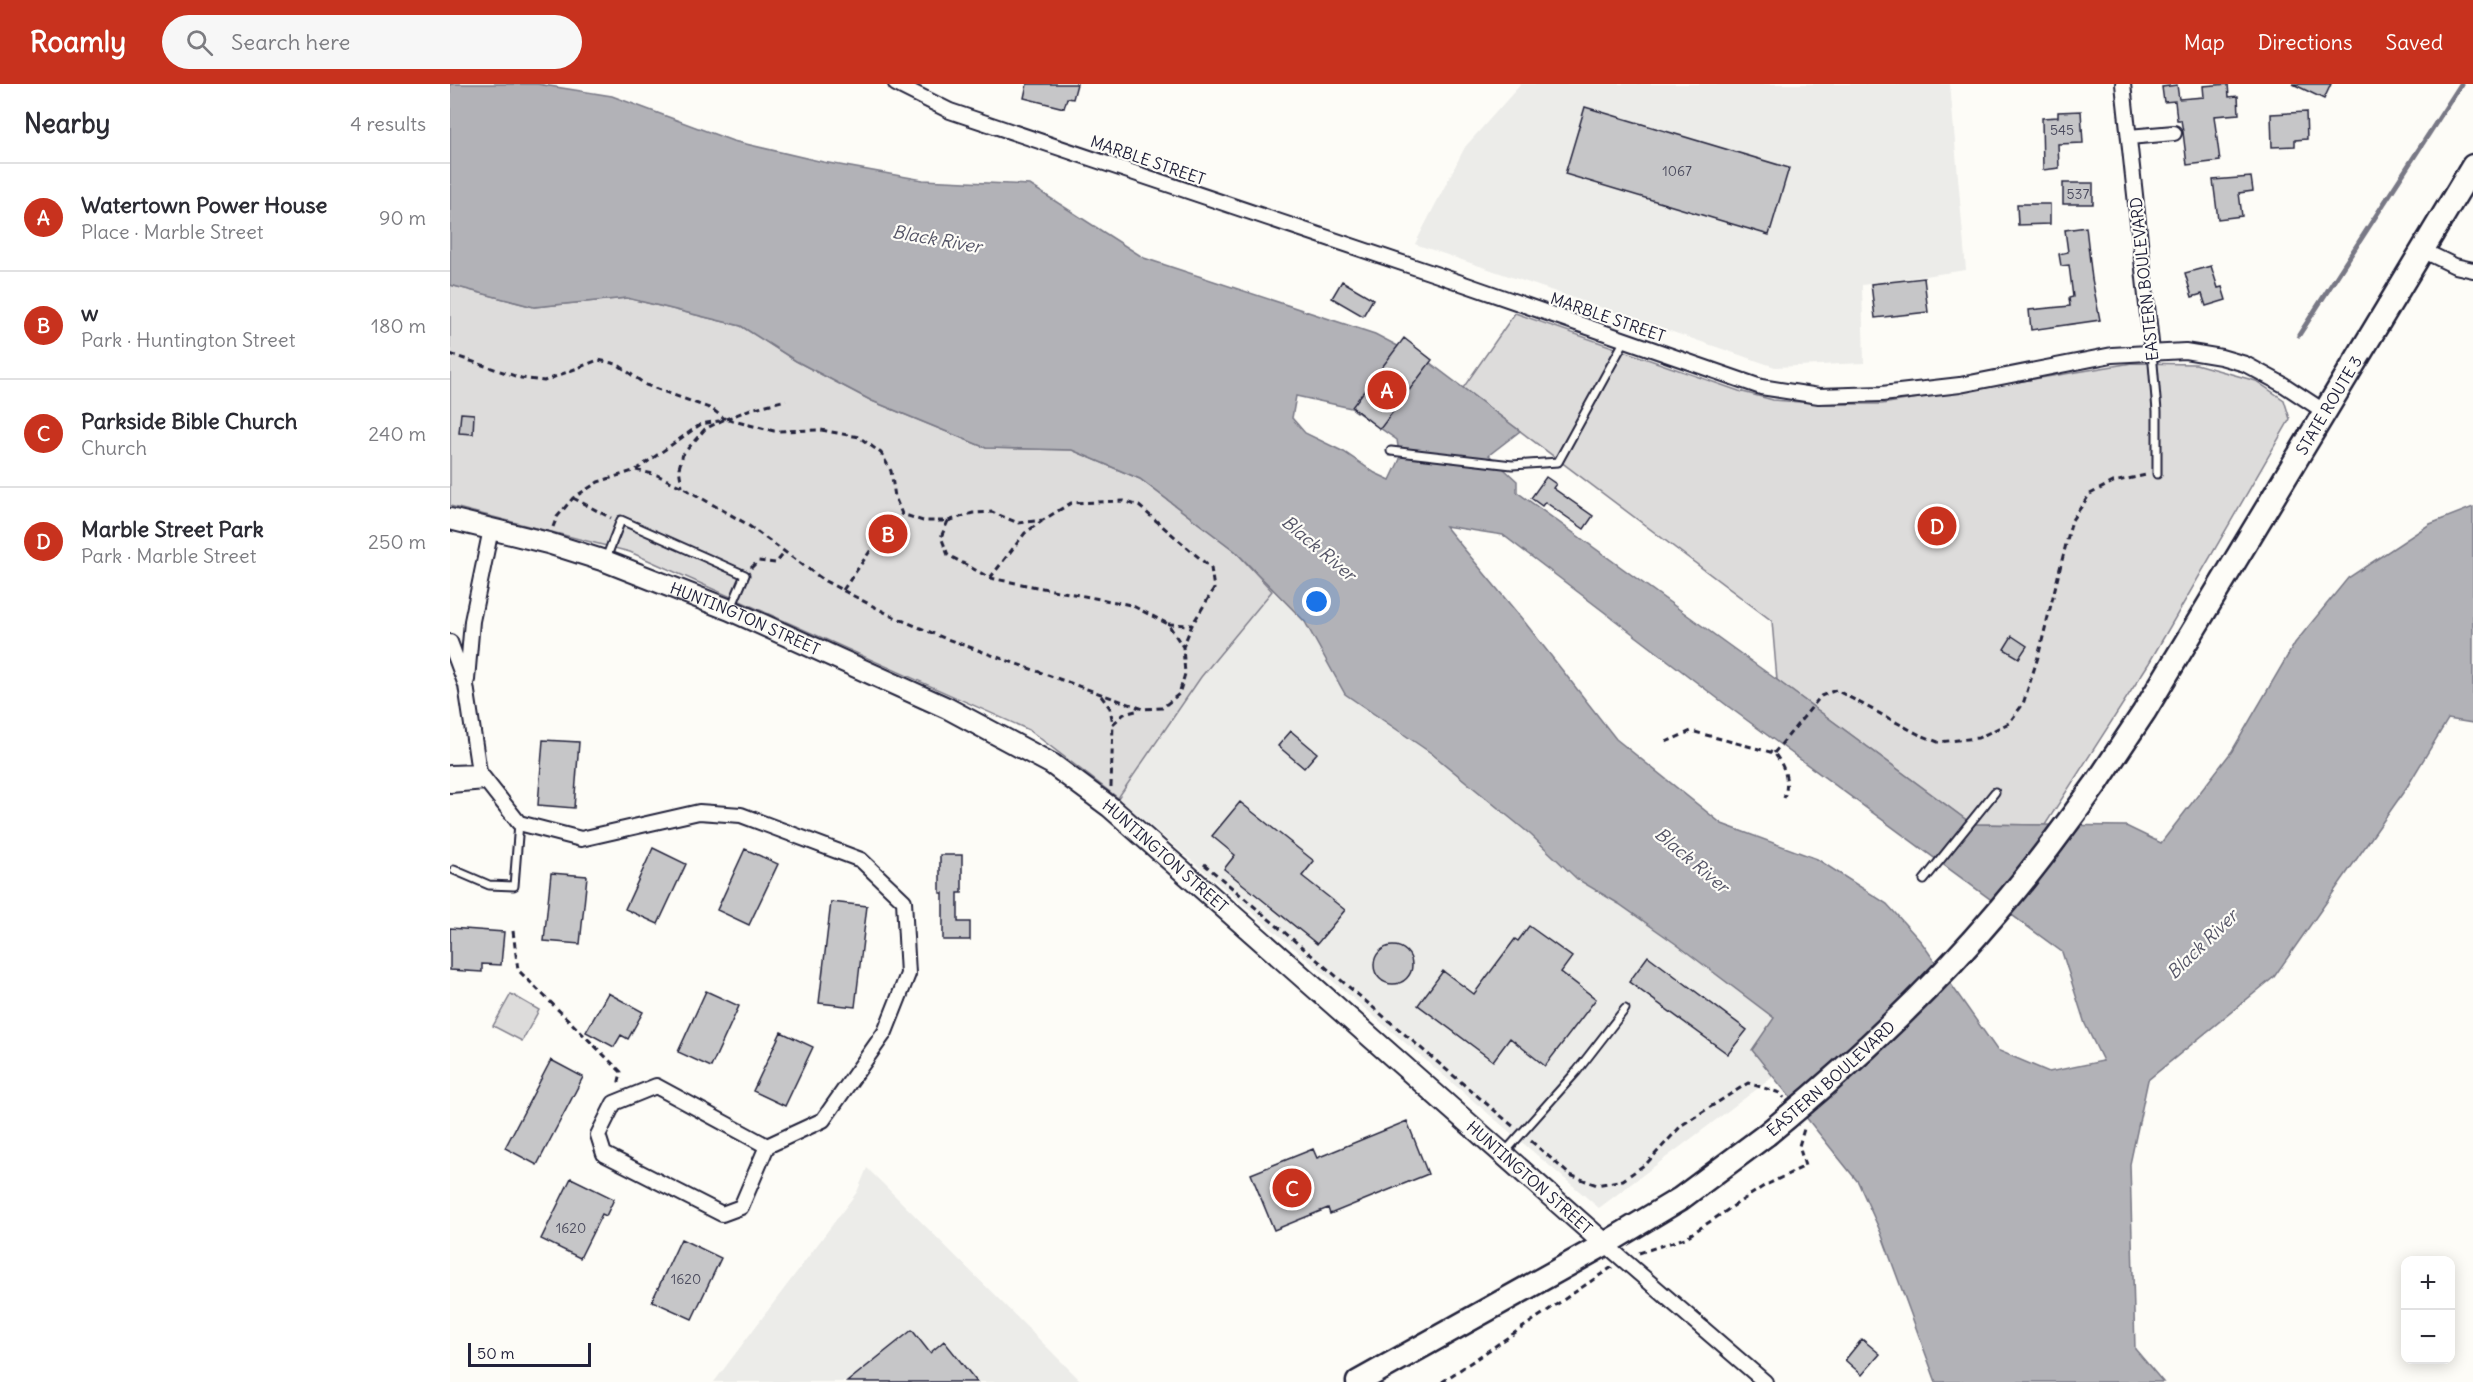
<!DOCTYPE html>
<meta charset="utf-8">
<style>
body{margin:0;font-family:Delius,sans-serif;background:#f7f7f7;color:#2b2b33}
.controls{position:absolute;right:18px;bottom:18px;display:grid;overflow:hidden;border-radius:12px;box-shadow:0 3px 15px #0003}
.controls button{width:54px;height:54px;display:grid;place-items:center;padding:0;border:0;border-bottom:2px solid #e1e1e2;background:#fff;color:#2b2b33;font:30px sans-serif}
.scale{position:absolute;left:18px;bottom:15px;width:123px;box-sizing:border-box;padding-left:6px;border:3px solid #22223b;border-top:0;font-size:16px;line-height:21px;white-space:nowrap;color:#22223b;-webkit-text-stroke:4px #fdfcf7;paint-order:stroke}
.you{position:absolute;left:867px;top:518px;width:21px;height:21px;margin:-15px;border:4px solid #fff;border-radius:50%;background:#1a73e8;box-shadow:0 0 0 9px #1a73e833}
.badge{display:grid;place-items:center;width:39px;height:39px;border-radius:50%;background:#c8321e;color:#fff;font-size:20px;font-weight:700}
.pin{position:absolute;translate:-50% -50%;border:3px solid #fff;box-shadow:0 2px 6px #0006}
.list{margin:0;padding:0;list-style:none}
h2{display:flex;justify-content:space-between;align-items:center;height:78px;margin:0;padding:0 24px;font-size:26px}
h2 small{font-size:20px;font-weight:400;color:#7c7c81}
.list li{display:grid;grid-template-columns:39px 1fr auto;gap:18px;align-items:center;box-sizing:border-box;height:108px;padding:0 24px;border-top:2px solid #e1e1e2}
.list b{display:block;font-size:22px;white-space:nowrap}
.list p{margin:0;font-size:20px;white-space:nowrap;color:#7c7c81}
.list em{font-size:20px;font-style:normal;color:#7c7c81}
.icon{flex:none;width:33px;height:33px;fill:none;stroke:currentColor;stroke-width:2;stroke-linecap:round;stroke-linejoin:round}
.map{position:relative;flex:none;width:2023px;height:1298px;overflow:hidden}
header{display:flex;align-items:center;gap:36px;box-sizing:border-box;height:84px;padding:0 30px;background:#c8321e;color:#fff}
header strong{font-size:28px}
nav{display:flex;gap:33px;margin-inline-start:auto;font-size:21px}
.search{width:420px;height:54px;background:#f7f7f7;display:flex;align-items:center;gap:15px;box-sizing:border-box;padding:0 21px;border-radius:33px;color:#7c7c81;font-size:22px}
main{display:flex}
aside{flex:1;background:#fff}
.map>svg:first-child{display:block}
.built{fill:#ecece9}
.green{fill:#dddcdb;stroke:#807f8b;stroke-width:1.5}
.water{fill:#b2b2b7;stroke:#787885;stroke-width:1.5;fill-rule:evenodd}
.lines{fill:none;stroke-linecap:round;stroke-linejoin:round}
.stream{stroke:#787885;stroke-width:5}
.building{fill:#c6c6c8;stroke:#22223b;stroke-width:1.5}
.lane-casing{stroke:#22223b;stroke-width:11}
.street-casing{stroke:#22223b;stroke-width:18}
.secondary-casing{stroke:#22223b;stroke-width:24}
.primary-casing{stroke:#22223b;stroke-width:27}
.path{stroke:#22223b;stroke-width:3;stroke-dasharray:6 4.5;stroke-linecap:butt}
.lane{stroke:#fdfcf7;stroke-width:7}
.street{stroke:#fdfcf7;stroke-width:14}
.secondary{stroke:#fdfcf7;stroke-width:20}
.primary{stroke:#fdfcf7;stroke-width:22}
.primary-bridge-casing{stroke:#22223b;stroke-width:27;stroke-linecap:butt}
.primary-bridge{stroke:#fdfcf7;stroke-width:22}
.labels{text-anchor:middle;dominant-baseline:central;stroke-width:4.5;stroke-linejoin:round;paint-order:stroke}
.number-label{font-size:14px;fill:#4b4b5e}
.street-label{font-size:16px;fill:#22223b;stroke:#fdfcf7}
.water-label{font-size:18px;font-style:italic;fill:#545466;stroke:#fdfcf7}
</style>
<header>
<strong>Roamly</strong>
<div class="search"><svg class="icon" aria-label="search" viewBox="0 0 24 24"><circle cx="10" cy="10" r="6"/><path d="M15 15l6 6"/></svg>Search here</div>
<nav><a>Map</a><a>Directions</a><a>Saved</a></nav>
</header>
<main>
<aside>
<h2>Nearby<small>4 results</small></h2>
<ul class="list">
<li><span class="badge">A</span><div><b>Watertown Power House</b><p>Place · Marble Street</p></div><em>90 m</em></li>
<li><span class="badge">B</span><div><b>w</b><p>Park · Huntington Street</p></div><em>180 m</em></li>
<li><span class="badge">C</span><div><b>Parkside Bible Church</b><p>Church</p></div><em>240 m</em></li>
<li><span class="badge">D</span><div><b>Marble Street Park</b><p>Park · Marble Street</p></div><em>250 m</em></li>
</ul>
</aside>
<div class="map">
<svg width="2023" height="1298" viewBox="0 0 2023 1298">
<rect width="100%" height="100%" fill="#fdfcf7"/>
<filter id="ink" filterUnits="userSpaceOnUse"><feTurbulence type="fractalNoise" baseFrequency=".0167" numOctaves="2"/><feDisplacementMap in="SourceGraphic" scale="12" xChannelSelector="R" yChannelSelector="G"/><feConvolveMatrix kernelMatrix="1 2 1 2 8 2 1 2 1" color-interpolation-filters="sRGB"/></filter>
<g filter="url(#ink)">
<path class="built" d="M1071 0H1500L1516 186 1412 201 1414 279 1325 283 965 160 1015 63Z
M822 507 855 539 895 610 981 669 1081 751 1325 934 1302 966 1323 993 1149 1124 668 714 751 593Z
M417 1084 632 1298H264L407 1108Z"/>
<path class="green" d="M0 201 84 223 177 214 291 242 346 277 422 317 536 364 622 366 690 395 785 467 822 507 751 593 668 714 579 646 180 468 0 422Z
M1065 229 1289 307 1323 316 1377 320H1432L1682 279 1746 280 1806 297 1834 316 1840 335 1699 579 1595 741 1522 740 1327 596 1322 537 1013 304Z
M61 910 89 926 72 957 43 942Z"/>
<path class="water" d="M0 0H87L162 12 283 57 373 78 473 96 580 101 694 174 925 250 980 279 1070 347 1039 371 1067 397V408L1327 596 1522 740 1676 742 1711 759 1782 667 1845 559 1898 494 1980 440 2023 423V639L1998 635 1957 703 1824 893 1698 996 1680 1080 1685 1265 1713 1298H1486L1431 1149 1408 1098 1302 966 1324 934 1226 860 1169 820 1127 795 1081 751 981 669 895 610 855 538 785 467 690 395 622 366 536 364 422 317 346 277 291 242 177 214 84 223 0 201ZM846 312 901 324 947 356 950 375 940 396 925 389 894 368 855 349 842 334ZM995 442 1053 451 1279 623 1612 868 1635 940 1653 977 1599 988 1547 966 1472 859 1437 820 1367 775 1272 740 1166 655 1073 536Z"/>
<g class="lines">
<path class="stream" d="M1849 251 2011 0"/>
</g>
<path class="building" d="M577 0H627L623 15 617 14 614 24 574 14Z
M1778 0 1779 13 1788 12 1789 30 1764 32 1770 77 1737 81 1733 48 1731 36H1727L1725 17 1714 18 1712 3 1727 1 1729 15 1754 13 1753 2Z
M1843 0H1881L1874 15Z
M1135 23 1339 84 1319 151 1115 90Z
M1631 27 1633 59 1608 60 1609 84 1593 86 1592 34 1608 33V28Z
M1856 28 1857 55 1845 56V62L1822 63 1821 30Z
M1801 93 1803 107 1789 109 1792 132 1768 135 1763 96Z
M1613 99H1643V120H1613Z
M1567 120H1600V140L1568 141Z
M1636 143 1642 195 1650 236 1581 246 1579 226 1620 222 1619 214 1623 213 1619 181 1611 182 1609 170 1618 168 1615 146Z
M1761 182 1768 204 1772 203 1776 216 1756 222 1752 210 1742 213 1735 189Z
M1474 194 1478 228 1425 234 1421 200Z
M892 197 923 215 913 232 882 214Z
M954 254 982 276 930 345 902 323Z
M11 329 24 330 23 350 9 349Z
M1096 393 1106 400 1103 404 1143 432 1134 445 1095 418 1092 422 1081 414Z
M1562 552 1577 562 1569 574 1554 565Z
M841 647 867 669 854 684 828 662Z
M93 656 129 658 124 724 88 721Z
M790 718 864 777 852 792 895 826 867 860 774 785 785 771 762 752Z
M203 764 236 780 208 840 175 825Z
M295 765 328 780 299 841 267 826Z
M490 771H512V809H508V838H520V856H493V809H490Z
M101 789 137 792 130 860 94 857Z
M381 818 417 822 405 923 369 919Z
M1079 842 1122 873 1111 888 1146 915 1095 982 1060 954 1043 977 968 921 993 887 1024 910 1065 855 1068 857Z
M0 844 54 848 51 881 32 880V888L0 886Z
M924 881a19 19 0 1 1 38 0a19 19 0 1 1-38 0Z
M1198 872 1297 946 1278 970 1179 898Z
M256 907 289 922 261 983 228 968Z
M158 909 193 928 178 955 171 951 164 963 136 948Z
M331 948 363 963 335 1022 303 1007Z
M101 976 133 993 87 1081 55 1064Z
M957 1037 978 1090 880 1130 878 1124 824 1146 801 1090 863 1065 867 1074Z
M121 1094 164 1115 156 1132 152 1130 130 1174 91 1155Z
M231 1155 271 1174 242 1235 202 1217Z
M462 1246 480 1269 494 1257 527 1298H397Z
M1412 1255 1430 1270 1412 1291 1395 1276Z"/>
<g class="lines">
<defs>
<path id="lane" d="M1702 268 1707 327V390
M941 367 1062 381 1108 378 1175 256
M155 477 171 436 295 491 281 524
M4 786 39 801 64 802 69 739
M1474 796 1545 708
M1055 1068 1127 987 1175 925"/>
<path id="street" d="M446 0 500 27 988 191 1311 303 1369 312 1432 310 1510 301 1662 271 1735 267 1771 273 1795 280 1834 301 1875 328
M1673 0 1702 268
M1679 53 1724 49
M1972 166 2005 182 2023 186
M0 558 16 601 29 688 0 689
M17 596 22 537 41 445
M29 688 69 739 131 755 249 728 291 731 411 776 454 817 458 890 435 948 373 1036 317 1062 291 1123 272 1130 154 1070 148 1051 164 1019 206 1002 317 1062
M0 701 35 698
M1155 1160 1315 1298"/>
<g id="secondary">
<path id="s1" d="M0 435 98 459 155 477 280 526 497 624 602 680 660 723 1155 1160"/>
</g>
<g id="primary">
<path id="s2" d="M1648 697 1694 628 2023 82"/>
<path d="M908 1298 1155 1160 1230 1115 1316 1051"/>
</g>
</defs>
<use href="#lane" class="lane-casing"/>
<use href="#street" class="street-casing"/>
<use href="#secondary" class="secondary-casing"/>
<use href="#primary" class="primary-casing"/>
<path class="path" d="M0 270 71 294 94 297 148 276 167 280 196 301 262 325 275 335
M276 335 301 325 336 316
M186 386 207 391 232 403 295 439 375 497 442 532 494 554 693 625 712 624 729 610 735 590 733 563 742 541 764 505 761 484 689 422 674 417 621 419 593 436 568 439 542 428 523 429 498 437H473L452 430 445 413 441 387 431 369 409 353 371 346 324 347 275 335 255 345 233 370 229 384 232 403
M123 414 161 434
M498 437 491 453 498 471 540 494 681 521 718 540 733 563
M103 443 107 433 123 414 148 398 186 386 251 340 269 337
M301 484 308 477 326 479 336 467
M540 494 575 449 592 437
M393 506 434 447 452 430
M718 540 742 541
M651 612 660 624 663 640
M1216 658 1241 647 1324 669C1335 682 1340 698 1334 714
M1324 669 1371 612 1386 606 1468 650 1488 658 1528 654 1559 639 1573 620 1588 573 1622 436 1640 410 1663 398 1696 391
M661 703 663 640 674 630 690 626
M754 780 1064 1043
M63 847 68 886 171 988 168 1002
M1081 1057 1120 1091 1147 1101 1173 1096 1197 1079 1232 1041 1298 999 1330 1009 1334 1014
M1189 1169 1235 1154 1314 1102 1355 1082 1349 1062 1354 1045
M992 1298 1162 1183"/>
<use href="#lane" class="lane"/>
<use href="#street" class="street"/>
<use href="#secondary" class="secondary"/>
<use href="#primary" class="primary"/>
<defs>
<g id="primary-bridge">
<path id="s3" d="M1316 1051C1399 983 1479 909 1548 827 1584 785 1616 741 1648 697"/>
</g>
</defs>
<use href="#primary-bridge" class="primary-bridge-casing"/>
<use href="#primary-bridge" class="primary-bridge"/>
</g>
</g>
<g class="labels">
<g class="number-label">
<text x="1612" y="46">545</text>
<text x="1227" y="87">1067</text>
<text x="1628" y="110">537</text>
<text x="121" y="1144">1620</text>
<text x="236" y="1195">1620</text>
</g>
<g class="street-label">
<text transform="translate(698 76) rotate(19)">MARBLE STREET</text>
<text transform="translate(1694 195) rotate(-96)">EASTERN BOULEVARD</text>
<text transform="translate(1158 233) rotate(19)">MARBLE STREET</text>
<text stroke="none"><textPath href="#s2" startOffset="441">STATE ROUTE 3</textPath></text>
<text stroke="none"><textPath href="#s1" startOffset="312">HUNTINGTON STREET</textPath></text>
<text stroke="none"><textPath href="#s1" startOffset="798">HUNTINGTON STREET</textPath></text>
<text stroke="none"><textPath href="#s3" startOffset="86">EASTERN BOULEVARD</textPath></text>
<text stroke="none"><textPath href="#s1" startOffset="1284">HUNTINGTON STREET</textPath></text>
</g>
<g class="water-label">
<text transform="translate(487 155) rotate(10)">Black River</text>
<text transform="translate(869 464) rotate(40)">Black River</text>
<text transform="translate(1242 776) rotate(40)">Black River</text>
<text transform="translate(1752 860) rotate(-44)">Black River</text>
</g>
</g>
</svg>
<div class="controls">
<button>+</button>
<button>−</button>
</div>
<div class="scale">50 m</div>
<div class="you"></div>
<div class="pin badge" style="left:937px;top:306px">A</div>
<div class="pin badge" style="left:438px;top:450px">B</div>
<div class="pin badge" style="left:842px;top:1104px">C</div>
<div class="pin badge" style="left:1487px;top:442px">D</div>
</div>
</main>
